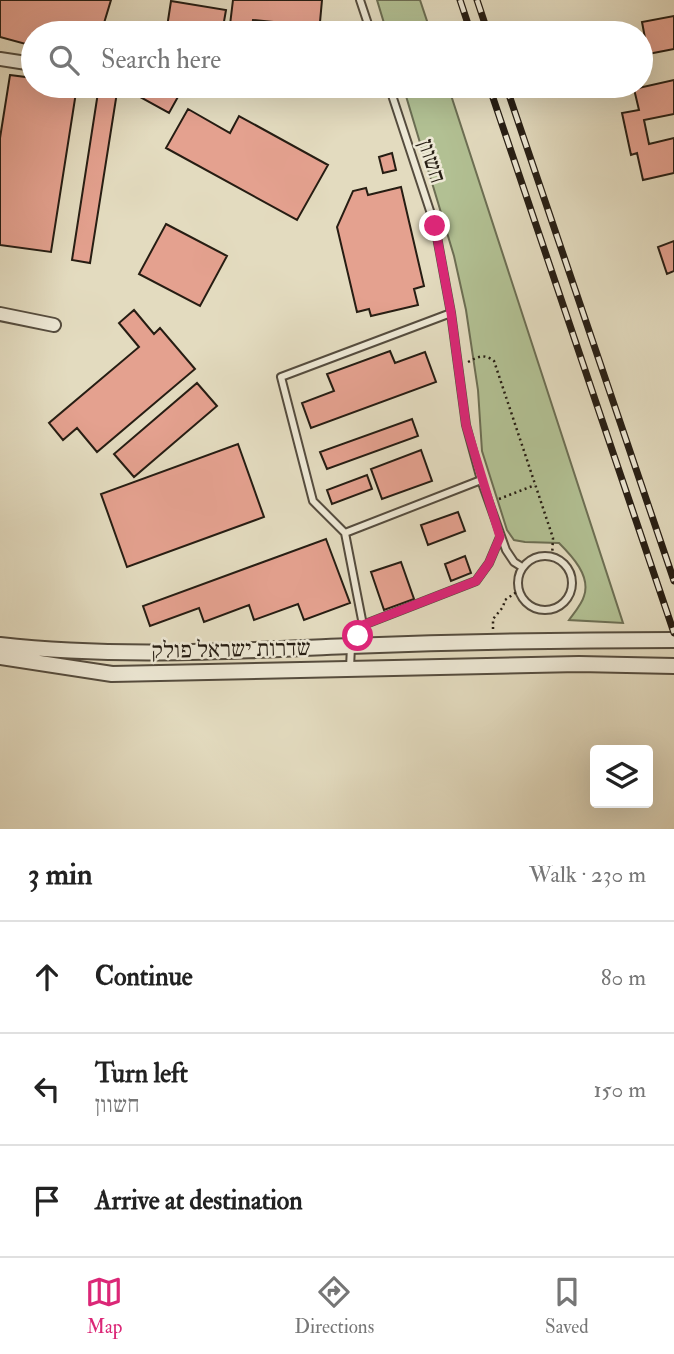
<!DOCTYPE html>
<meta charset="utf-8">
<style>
body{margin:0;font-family:"IM FELL Double Pica","Frank Ruhl Libre",serif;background:#f6f6f6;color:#222}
.controls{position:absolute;right:21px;bottom:21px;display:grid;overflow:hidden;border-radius:7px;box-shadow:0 7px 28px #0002}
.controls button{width:63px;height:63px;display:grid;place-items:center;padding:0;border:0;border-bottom:2px solid #e0e0e0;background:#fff;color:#222;font:35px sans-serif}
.stop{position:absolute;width:21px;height:21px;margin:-16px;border:5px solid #db2777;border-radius:50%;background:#fff}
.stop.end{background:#db2777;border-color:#fff;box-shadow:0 2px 7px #0008}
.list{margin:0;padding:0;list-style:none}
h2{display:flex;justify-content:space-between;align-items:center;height:91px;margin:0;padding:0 28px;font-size:30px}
h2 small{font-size:23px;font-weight:400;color:#767676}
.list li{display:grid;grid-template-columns:46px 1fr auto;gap:21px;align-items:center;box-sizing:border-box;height:112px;padding:0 28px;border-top:2px solid #e0e0e0}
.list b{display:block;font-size:26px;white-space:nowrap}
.list p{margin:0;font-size:23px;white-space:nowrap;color:#767676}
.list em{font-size:23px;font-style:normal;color:#767676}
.icon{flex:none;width:38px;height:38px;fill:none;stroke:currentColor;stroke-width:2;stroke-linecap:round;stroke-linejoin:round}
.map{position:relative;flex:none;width:674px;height:829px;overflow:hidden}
.search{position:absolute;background:#fff;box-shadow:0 7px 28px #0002;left:21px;right:21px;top:21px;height:77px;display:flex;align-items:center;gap:18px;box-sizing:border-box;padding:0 24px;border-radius:38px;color:#767676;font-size:26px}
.sheet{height:427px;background:#fff}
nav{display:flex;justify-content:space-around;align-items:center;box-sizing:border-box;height:98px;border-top:2px solid #e0e0e0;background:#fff;font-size:19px;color:#767676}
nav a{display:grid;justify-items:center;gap:4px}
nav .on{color:#db2777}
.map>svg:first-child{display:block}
.green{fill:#b2c093;stroke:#6c6e53;stroke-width:2}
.building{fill:#e4a18f;stroke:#261d13;stroke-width:2}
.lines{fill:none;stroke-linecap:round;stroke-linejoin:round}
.service-casing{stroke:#554c3e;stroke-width:10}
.minor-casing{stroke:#554c3e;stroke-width:16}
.tertiary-casing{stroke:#554c3e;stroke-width:18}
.path{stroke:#261d13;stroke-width:2.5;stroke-dasharray:2 3.5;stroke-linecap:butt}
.service{stroke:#ede8d5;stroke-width:6}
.minor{stroke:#ede8d5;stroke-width:12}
.tertiary{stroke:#ede8d5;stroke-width:14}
.rail-casing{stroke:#261d13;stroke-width:7}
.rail{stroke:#ede8d5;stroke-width:4.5;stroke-dasharray:13;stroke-linecap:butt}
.route{stroke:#db2777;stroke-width:9}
.labels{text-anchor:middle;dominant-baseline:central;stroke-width:5;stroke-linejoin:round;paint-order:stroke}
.street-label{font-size:23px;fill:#261d13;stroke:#ede8d5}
</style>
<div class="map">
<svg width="674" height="829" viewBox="0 0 674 829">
<rect width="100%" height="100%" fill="#e3dbbf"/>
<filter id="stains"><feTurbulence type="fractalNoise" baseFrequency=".00286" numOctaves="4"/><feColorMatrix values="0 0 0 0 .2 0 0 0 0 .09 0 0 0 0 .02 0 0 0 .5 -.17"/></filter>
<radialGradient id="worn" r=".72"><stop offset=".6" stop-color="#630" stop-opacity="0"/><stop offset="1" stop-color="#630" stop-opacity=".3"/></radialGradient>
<path class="green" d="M377 0H420L431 33H387Z
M403 86H448L623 623 569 620C574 613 582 604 584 596 591 576 572 556 559 543L525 542 514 540 507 530 482 451 478 390 466 310 454 256Z"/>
<path class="building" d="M0 0H111L101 33H33V46L0 37Z
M233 0H322L319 33H301L302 25 253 20 251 33H229Z
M171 1 226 10 222 33H204L167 27Z
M674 16V49L648 54 642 22Z
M10 75 33 78V86H77L51 252 0 245V138Z
M674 80V114L644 120 649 144 674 138V173L643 180 637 153 631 155 622 113 639 110 634 89Z
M99 86H118L90 263 72 260Z
M141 86H184L169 113 140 97Z
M188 109 230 133 239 116 328 165 297 220 166 148Z
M392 153 396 170 383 173 379 157Z
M401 187 424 286 414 289 418 305 371 316 369 309 357 312 337 227 353 191 366 188 368 195Z
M166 224 227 256 200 306 139 274Z
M674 241V271L667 274 658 247Z
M134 310 154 334 160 328 195 369 97 452 77 428 63 440 49 423 139 347 119 323Z
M390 351 395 363 425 352 436 382 311 428 302 403 334 391 327 374Z
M197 383 217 406 134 477 114 454Z
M412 419 418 436 327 469 320 452Z
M238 444 264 517 127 567 101 494Z
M421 450 432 481 382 499 371 469Z
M367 475 372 489 332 504 327 490Z
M458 512 465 531 428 545 421 525Z
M326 539 350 603 304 620 298 604 254 620 249 605 204 622 199 608 150 626 143 606Z
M465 556 471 573 451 581 445 564Z
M401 562 414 599 384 610 371 572Z"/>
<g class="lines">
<defs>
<path id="service" d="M360 0 371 33
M389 86 435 226 451 313 466 425 481 480 506 550 514 562 522 567
M345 533 313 501 281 377 451 313
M518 583a27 27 0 1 1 54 0a27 27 0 1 1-54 0Z
M363 625 476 581 489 563 500 537
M350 668 351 646 363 625 345 533 481 480"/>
<path id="minor" d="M0 59 33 64
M0 314 54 325"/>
<path id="tertiary" d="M0 645C114 658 235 651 350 646 458 642 566 640 674 640
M0 657 112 674 579 664 674 666"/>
</defs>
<use href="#service" class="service-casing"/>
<use href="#minor" class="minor-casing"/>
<use href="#tertiary" class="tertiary-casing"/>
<path class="path" d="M468 362C478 357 484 353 494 361L553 538 552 557
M499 499 535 485
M493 629V619L503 607 505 600 518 591"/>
<use href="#service" class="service"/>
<use href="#minor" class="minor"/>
<use href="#tertiary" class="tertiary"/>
<defs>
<path id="rail" d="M460 0 471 33
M477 0 488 33
M489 86 674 633
M506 86 674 581"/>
</defs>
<use href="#rail" class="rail-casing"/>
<use href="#rail" class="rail"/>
</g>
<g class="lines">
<path class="route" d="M358 636 363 625 476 581 489 563 500 537 466 425 451 313 435 226"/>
</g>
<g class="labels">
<g class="street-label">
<text transform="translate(432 161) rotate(72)">חשוון</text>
<text transform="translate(231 649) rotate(-1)">שדרות ישראל פולק</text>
</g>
</g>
<rect width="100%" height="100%" filter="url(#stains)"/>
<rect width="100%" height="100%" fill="url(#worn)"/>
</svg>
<div class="controls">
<button><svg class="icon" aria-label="layers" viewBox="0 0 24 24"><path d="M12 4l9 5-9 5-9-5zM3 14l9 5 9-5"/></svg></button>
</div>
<div class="stop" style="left:358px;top:636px"></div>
<div class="stop end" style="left:435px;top:226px"></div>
<div class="search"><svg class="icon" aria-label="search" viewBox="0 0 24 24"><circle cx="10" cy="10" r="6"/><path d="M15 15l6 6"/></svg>Search here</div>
</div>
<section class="sheet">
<h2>3 min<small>Walk · 230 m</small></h2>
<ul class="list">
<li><svg class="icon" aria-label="ahead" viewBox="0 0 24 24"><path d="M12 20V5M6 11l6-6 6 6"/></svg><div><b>Continue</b></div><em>80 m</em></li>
<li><svg class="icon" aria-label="left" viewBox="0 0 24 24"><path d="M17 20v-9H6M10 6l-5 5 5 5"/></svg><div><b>Turn left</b><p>חשוון</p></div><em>150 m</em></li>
<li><svg class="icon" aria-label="arrive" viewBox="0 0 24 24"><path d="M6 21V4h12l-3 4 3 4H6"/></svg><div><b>Arrive at destination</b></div></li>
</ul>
</section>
<nav>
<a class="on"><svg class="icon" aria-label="map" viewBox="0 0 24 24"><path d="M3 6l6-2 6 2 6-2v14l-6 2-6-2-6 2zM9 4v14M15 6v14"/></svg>Map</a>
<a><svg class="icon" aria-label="directions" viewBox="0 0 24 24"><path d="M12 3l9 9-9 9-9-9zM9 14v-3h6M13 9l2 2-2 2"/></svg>Directions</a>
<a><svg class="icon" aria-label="saved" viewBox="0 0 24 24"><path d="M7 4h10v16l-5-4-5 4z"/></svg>Saved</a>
</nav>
